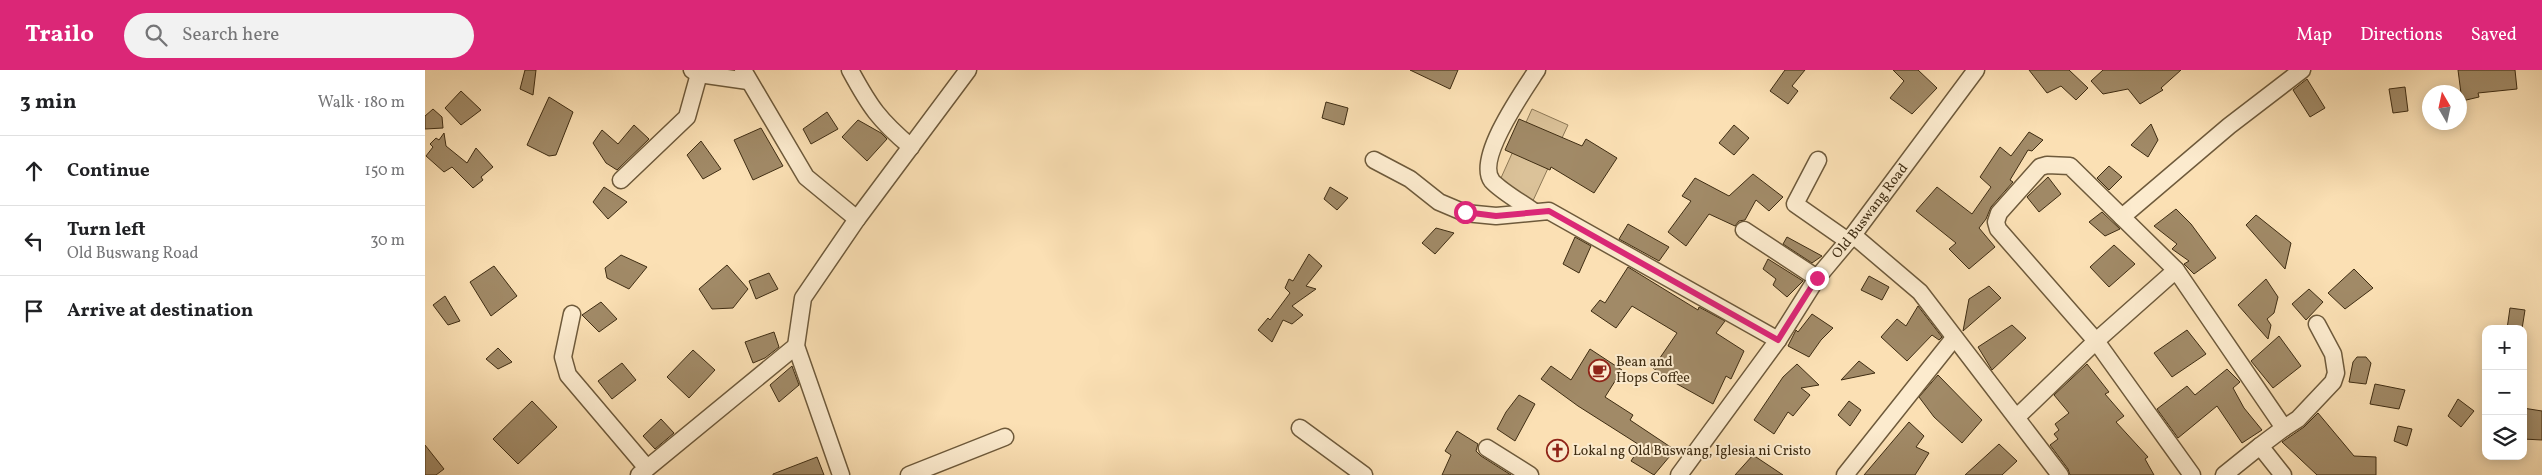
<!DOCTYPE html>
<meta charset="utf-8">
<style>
body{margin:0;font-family:Vollkorn,serif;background:#f2f2f2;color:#202124}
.controls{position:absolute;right:15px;bottom:15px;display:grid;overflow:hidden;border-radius:10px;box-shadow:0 2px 12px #0003}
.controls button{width:45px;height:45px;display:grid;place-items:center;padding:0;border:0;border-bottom:1px solid #e0e0e0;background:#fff;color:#202124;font:25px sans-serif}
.compass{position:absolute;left:1997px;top:15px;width:45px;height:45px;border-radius:50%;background:#fff;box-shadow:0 2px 12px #0003;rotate:351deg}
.stop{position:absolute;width:15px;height:15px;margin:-11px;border:4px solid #db2777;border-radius:50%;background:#fff}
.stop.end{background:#db2777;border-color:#fff;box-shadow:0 1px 5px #0008}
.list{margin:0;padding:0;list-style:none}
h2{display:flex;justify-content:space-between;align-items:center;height:65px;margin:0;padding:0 20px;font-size:21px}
h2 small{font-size:16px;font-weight:400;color:#757577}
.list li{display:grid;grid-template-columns:32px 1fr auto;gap:15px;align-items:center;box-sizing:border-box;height:70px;padding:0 20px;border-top:1px solid #e0e0e0}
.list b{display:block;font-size:19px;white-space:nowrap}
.list p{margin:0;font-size:16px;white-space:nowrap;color:#757577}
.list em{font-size:16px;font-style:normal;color:#757577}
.icon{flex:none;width:28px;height:28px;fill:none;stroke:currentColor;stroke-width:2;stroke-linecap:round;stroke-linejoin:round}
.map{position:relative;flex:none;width:2117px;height:405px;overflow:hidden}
header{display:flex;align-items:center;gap:30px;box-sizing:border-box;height:70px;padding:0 25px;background:#db2777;color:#fff}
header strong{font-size:24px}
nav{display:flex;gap:28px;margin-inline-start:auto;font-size:18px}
.search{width:350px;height:45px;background:#f2f2f2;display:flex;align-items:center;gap:12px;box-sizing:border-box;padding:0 18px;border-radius:28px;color:#757577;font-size:19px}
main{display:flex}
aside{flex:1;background:#fff}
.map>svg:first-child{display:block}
.green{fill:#dbc299;stroke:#8d7856}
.building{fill:#a18a67;stroke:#3f2d13}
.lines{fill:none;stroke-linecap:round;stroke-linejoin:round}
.minor-casing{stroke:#6e5a3b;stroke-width:19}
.minor{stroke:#fcebce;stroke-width:16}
.route{stroke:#db2777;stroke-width:6}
.labels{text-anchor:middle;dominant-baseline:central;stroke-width:4;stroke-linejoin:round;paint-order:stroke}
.street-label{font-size:14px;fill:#3f2d13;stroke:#fcebce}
.poi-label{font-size:14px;fill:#3f2d13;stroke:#fcebce;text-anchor:start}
</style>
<header>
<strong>Trailo</strong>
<div class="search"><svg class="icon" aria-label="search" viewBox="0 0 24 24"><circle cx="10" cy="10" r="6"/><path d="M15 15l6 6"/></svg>Search here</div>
<nav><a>Map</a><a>Directions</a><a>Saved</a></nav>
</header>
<main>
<aside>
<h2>3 min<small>Walk · 180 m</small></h2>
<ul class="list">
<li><svg class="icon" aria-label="ahead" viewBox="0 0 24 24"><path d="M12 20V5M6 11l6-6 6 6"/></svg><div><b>Continue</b></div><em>150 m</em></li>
<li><svg class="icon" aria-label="left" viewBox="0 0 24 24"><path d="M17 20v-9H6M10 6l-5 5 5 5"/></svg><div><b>Turn left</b><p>Old Buswang Road</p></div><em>30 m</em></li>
<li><svg class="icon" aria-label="arrive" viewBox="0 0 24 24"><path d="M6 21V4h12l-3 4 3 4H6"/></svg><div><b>Arrive at destination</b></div></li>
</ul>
</aside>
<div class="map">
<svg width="2117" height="405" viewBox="0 0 2117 405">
<rect width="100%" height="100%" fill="#fbe0b4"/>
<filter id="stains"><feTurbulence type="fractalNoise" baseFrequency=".004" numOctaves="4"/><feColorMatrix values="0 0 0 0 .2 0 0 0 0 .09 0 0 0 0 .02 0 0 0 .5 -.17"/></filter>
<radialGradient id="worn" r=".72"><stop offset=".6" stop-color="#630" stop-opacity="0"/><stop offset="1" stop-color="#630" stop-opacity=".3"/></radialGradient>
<path class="green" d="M1107 39 1143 55 1106 135 1071 119Z"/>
<path class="building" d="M100 0H111L108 25 95 19Z
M985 0H1033L1025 19Z
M1360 0H1380L1367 16 1373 21 1363 34 1345 21Z
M1468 0H1493L1512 18 1487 44 1465 28 1479 11Z
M1604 0H1644L1663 18 1651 30 1636 16 1622 23Z
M1678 0H1756L1736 18 1738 20 1715 34 1703 19 1678 24 1666 11Z
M2033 0H2090L2092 19 2053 23 2054 27 2037 31Z
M1882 9 1900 38 1885 47 1868 20Z
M1980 17 1983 41 1968 43 1964 19Z
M36 21 56 40 36 55 20 38Z
M124 27 148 42 131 85 124 86 102 75Z
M901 32 923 38 919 55 897 48Z
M8 39 17 47 18 58 0 59V46Z
M402 42 413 59 386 74 378 59Z
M1094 49 1157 76 1161 69 1192 88 1169 123 1126 97 1125 100 1080 80Z
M433 50 456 63 462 69 442 91 417 67Z
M1726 54 1733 70 1723 87 1706 75Z
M209 55 224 69 192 100 181 93 168 73 177 60 193 74Z
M1309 55 1324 68 1309 85 1294 73Z
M336 58 358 96 328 110 309 70Z
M1604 62 1618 70 1607 81 1603 80 1585 110 1588 112 1566 137 1561 149 1554 158 1570 177 1544 199 1524 179 1531 173 1491 141 1512 117 1547 144 1566 117 1555 107 1575 77 1586 86Z
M19 63 21 76 42 93 51 78 68 97 56 107 58 110 48 118 27 97 19 102 1 86 8 77 5 74 11 68 14 70Z
M276 71 296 99 278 109 262 85Z
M1684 96 1697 107 1684 120 1672 108Z
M1328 104 1358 127 1344 141 1331 130 1320 150 1314 151 1310 156 1284 144 1261 176 1243 162 1266 131 1257 126 1270 108 1304 126Z
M1623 107 1636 124 1614 142 1602 127Z
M179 117 202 132 183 149 168 132Z
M905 117 923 128 912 140 899 129Z
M1751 139 1766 154 1791 188 1769 204 1759 194 1764 191 1747 179 1752 174 1729 156Z
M1677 142 1695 159 1680 166 1664 152Z
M1831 145 1866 173 1860 199 1821 155Z
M1203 154 1244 177 1234 191 1194 169Z
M1011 158 1029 163 1010 184 997 173Z
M1150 167 1166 176 1154 203 1138 194Z
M1362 167 1397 186 1387 193 1358 174Z
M1689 175 1710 194 1684 217 1665 197Z
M884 184 897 196 881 216 891 219 867 236 878 245 867 254 858 250 847 272 833 260 843 248 845 250 865 223 860 218 864 209 868 211Z
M196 185 222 197 204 219 182 208 180 198Z
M1343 189 1378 211 1362 227 1348 215 1351 209 1338 199Z
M302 195 323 219 308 238 287 239 274 219Z
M69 196 92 226 66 246 45 212Z
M1203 197 1273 240 1274 237 1300 251 1291 263 1319 281 1306 309 1301 306 1288 334 1245 310 1228 298 1252 263 1207 236 1191 258 1166 241 1175 230 1180 233Z
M1929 199 1948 218 1920 239 1903 223Z
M344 203 353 219 331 229 324 211Z
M1444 206 1464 217 1457 230 1436 220Z
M1841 209 1853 227 1849 243 1842 249 1846 255 1843 269 1813 235Z
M1564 216 1576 228 1538 261 1544 229Z
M1884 219 1898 232 1881 250 1867 234Z
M20 226 35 251 23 255 8 235Z
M176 232 192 249 174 262 157 245Z
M1493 236 1517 267 1514 270 1507 265 1482 291 1456 267 1472 249 1481 256Z
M2085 238 2100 240 2097 259H2082Z
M1387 244 1408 258 1396 270 1384 287 1363 276 1371 260 1373 262Z
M1587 255 1601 268 1567 300 1553 277Z
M1762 260 1781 284 1747 307 1729 283Z
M349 262 354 277 340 288 328 293 320 272Z
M1854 266 1876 296 1848 318 1826 291Z
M73 278 87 292 73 299 61 289Z
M1165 279 1197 300 1180 327 1208 345 1205 350 1250 380 1229 405 1206 391 1216 376 1153 336 1116 309 1126 296 1146 310Z
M268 280 290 300 264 328 242 307Z
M1932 287H1941L1946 293 1941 314 1924 312 1928 292Z
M1434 291 1450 303 1416 310Z
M197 293 211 310 187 329 173 311Z
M1372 294 1394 315 1376 318 1385 325 1368 346 1363 342 1349 364 1329 350 1358 307Z
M1662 294 1684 322 1680 324 1699 346 1691 352 1723 387 1720 389 1729 405H1645L1643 399 1625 375 1633 369 1629 364 1634 360 1630 354 1644 343 1629 325Z
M367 296 374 315 354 332 345 315Z
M1802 299 1815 312 1808 318 1819 338 1837 360 1817 373 1792 336 1753 368 1732 339 1762 316 1770 325Z
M1513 305 1557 350 1537 373 1509 347 1494 327Z
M1950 314 1980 320 1974 339 1945 334Z
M1094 325 1110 334 1090 371 1072 359 1081 342Z
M2033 329 2049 341 2036 357 2023 346Z
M107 331 132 357 93 394 68 369Z
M1424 331 1436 340 1425 356 1413 345Z
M2098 338 2117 341V370L2098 369Z
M1893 343 1929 386 1951 387V405H1892L1857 372 1879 357Z
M236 349 249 363 230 379 218 366Z
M1484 352 1499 366 1491 377 1504 383 1490 405H1439Z
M1973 356 1987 359 1982 376 1969 371Z
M1032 361 1053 374 1051 381 1056 386 1086 405H1017L1026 385 1020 381Z
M1574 374 1592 391 1577 405H1540Z
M0 375 19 399 11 405H0Z
M1328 385 1358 405H1310Z
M392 387 399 405H348V404Z"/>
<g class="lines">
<defs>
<g id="minor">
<path d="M267 0 274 4 323 11"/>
<path d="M318 0 381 107 432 149"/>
<path d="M425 0C445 37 454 50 486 77"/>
<path d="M949 90 985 109 1014 132 1040 143 1071 146 1124 141 1353 270"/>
<path d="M1393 90 1370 134 1423 171"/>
<path d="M196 110 262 47 274 4"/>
<path d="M1108 141C1097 133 1076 121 1067 111 1050 89 1099 20 1112 0"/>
<path d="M1697 147 1804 56 1877 0"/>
<path d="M1319 160 1392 208"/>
<path d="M1428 165 1495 222 1635 405"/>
<path d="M1751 200 1645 96 1622 95 1615 97 1574 143 1571 152 1573 159 1671 271 1767 405"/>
<path d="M147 244 138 287 143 305 222 398"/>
<path d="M1592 347 1671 271 1751 200 1859 358 1835 376"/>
<path d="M875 358 939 405"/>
<path d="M1859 358 1873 349 1908 312 1911 303 1908 284 1892 254"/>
<path d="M1062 378 1105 405"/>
<path d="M214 405 371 276"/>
<path d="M416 405 371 276 378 228 432 149 543 0"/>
<path d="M484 405 580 367"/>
<path id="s1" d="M1254 405 1353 270 1392 208 1428 165 1551 0"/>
<path d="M1420 405 1529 268"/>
<path d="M1799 405 1835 376 1858 405"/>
</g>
</defs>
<use href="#minor" class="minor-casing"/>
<use href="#minor" class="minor"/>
</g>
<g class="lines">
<path class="route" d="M1040 142 1071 146 1124 141 1353 270 1392 208"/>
</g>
<defs>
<symbol id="cafe-ring" viewBox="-11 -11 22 22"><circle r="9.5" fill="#fcebce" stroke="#8f2418" stroke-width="1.5"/><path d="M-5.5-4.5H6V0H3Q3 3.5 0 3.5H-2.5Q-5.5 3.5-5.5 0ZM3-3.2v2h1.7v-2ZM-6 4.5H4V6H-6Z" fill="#8f2418"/></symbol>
<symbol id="church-ring" viewBox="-11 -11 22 22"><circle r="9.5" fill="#fcebce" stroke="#8f2418" stroke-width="1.5"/><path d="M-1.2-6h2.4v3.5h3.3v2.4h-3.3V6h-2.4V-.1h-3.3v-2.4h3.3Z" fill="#8f2418"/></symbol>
</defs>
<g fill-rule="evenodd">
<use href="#cafe-ring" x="1162" y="288" width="25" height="25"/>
<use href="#church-ring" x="1120" y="368" width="25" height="25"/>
</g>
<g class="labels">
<g class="street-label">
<text stroke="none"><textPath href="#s1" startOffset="326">Old Buswang Road</textPath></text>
</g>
<g class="poi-label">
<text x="1191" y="292">Bean and<tspan x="1191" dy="16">Hops Coffee</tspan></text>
<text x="1148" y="381">Lokal ng Old Buswang, Iglesia ni Cristo</text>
</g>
</g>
<rect width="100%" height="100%" filter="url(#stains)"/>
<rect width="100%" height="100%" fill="url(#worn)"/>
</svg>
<div class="controls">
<button>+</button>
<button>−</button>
<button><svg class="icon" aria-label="layers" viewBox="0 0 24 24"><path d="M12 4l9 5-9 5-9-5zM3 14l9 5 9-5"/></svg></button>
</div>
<svg class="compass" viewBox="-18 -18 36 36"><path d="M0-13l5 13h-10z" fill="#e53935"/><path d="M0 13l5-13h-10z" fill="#757577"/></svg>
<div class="stop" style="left:1040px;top:142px"></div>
<div class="stop end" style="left:1392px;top:208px"></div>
</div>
</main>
